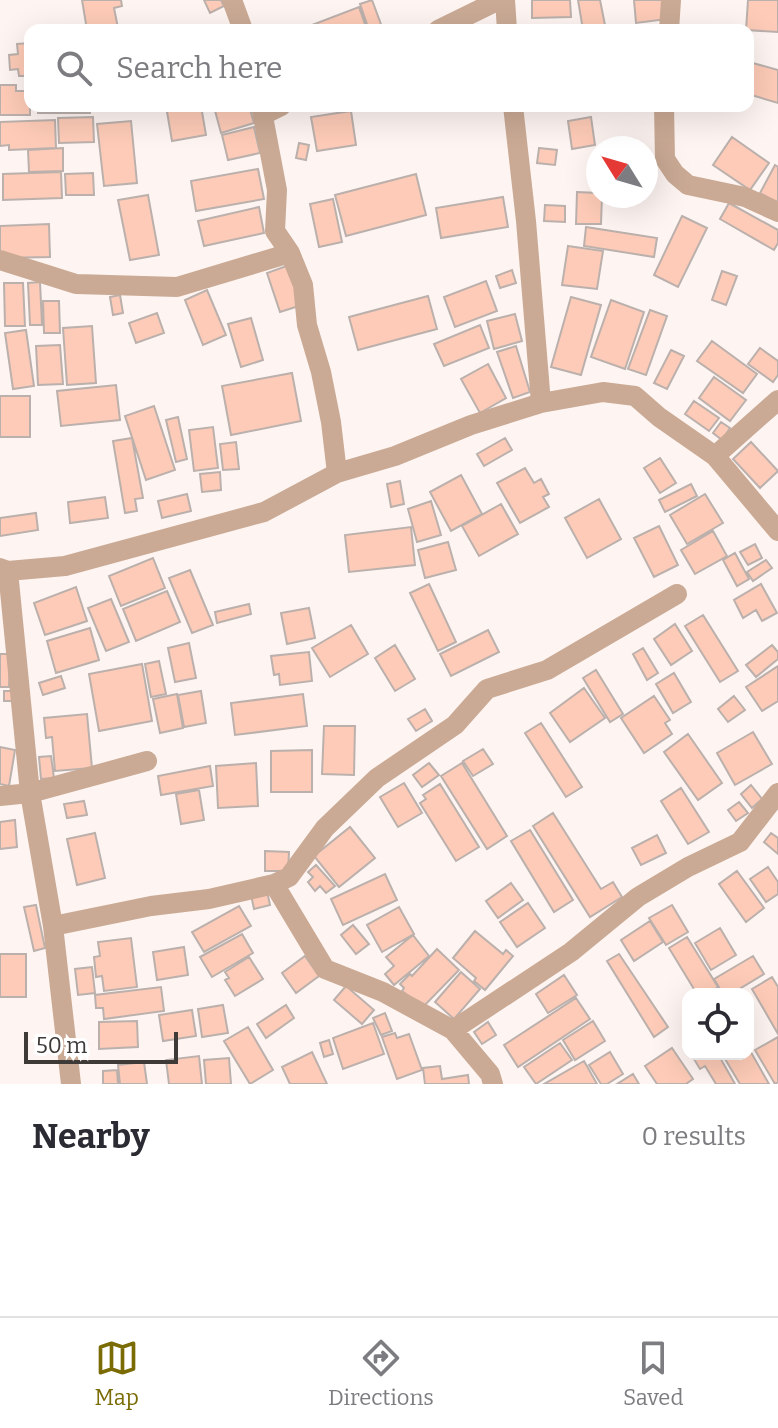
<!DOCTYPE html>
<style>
body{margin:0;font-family:Bitter,serif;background:#f2f2f3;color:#2b2b33}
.controls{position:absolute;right:24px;bottom:24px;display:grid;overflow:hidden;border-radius:16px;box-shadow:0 8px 32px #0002}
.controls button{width:72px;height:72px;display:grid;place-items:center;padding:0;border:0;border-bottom:2px solid #e1e1e2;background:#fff;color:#2b2b33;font:40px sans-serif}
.compass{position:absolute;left:586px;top:136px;width:72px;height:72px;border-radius:50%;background:#fff;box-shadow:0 8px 32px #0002;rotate:307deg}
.scale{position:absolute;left:24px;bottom:20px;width:154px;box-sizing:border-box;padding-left:8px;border:4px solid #3e3a38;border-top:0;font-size:22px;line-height:28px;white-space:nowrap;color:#3e3a38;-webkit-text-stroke:6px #fff;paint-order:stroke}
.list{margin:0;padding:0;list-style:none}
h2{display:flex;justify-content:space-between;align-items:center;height:104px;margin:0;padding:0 32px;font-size:34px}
h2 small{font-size:26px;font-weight:400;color:#7c7c81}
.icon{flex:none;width:44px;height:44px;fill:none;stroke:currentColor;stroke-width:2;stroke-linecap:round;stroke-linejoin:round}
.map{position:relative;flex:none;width:778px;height:1084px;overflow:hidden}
.search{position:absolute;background:#fff;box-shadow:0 8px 32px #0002;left:24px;right:24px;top:24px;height:88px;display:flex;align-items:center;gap:20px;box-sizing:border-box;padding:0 28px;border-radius:16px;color:#7c7c81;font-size:30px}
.sheet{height:232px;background:#fff}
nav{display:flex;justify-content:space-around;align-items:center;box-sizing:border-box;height:112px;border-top:2px solid #e1e1e2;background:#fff;font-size:22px;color:#7c7c81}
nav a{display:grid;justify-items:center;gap:4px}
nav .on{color:#7a6b05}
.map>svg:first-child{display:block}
.building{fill:#fdcbb7;stroke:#bbb0ac;stroke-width:2}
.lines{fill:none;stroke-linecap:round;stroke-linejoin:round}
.minor{stroke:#caaa95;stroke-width:20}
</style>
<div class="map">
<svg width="778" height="1084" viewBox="0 0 778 1084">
<rect width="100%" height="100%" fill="#fef5f2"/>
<path class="building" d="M82 0H121L122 6 114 8 118 28 87 30Z
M204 0H221L224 6 210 13Z
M372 0 382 27 369 30 360 4Z
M532 0H570L571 17 532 18Z
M578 0H600L606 30H583Z
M634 0H666L668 19 636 23Z
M748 0H778V32L746 30Z
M359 7 367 30H299Z
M575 27V30H535V28Z
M30 43V76H19L18 69 10 70 9 55 18 54 17 44Z
M749 62 778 70V103L748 94Z
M0 85H16V91H30V115H0Z
M38 106H90V113H38Z
M166 106H201L206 135 172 141Z
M219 106H249L254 123 221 133 214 107Z
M351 111 356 145 317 151 311 117Z
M93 117 94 142 59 143 58 118Z
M591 117 595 145 572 149 568 121Z
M55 120 56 148 9 150V145L0 146V122Z
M131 121 137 183 104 186 97 124Z
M254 127 260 153 228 160 222 135Z
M732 137 769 163 750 190 713 165Z
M299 143 309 145 306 160 296 158Z
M63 148V171L29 172 28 150Z
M539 148 557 150 555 165 537 163Z
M775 165 778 167V203L760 193Z
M258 169 264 199 196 211 191 181Z
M61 172 62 198 3 200V174Z
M93 173 94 195H66L65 174Z
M416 174 426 215 346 236 335 195Z
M577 192 598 193V196H602L601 224H576Z
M148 195 159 255 130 260 118 200Z
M503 197 508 227 441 238 436 208Z
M333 199 342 242 319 247 310 204Z
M729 203 778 230V243L774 250 720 219Z
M545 205 565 206V222L544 221Z
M259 207 264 233 204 246 198 221Z
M682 216 707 228 678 287 654 275Z
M49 224 50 257 0 258V226Z
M586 227 657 238 654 257 584 246Z
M568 246 603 251 597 289 562 285Z
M289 265 302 305 280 312 267 273Z
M512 270 516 283 500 288 496 276Z
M722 271 737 276 726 305 712 300Z
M486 281 497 311 455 327 444 297Z
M40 282 42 325H30L28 283Z
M4 283H23L25 326H5Z
M207 290 226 335 203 345 185 300Z
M120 295 123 313 113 315 110 297Z
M428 296 437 329 358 350 349 317Z
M571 297 601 305 581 375 551 367Z
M611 300 644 312 625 369 591 357Z
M43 301H59L60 333H44Z
M650 310 667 316 646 375 628 369Z
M157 313 164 333 136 343 129 323Z
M515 314 522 341 494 349 487 321Z
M251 318 263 360 241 367 228 324Z
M480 325 489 348 444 366 434 344Z
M92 326 96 383 67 385 63 328Z
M26 330 34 386 13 389 5 333Z
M712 341 757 374 743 393 697 361Z
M60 345 63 384 38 385 36 346Z
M516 346 530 392 513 398 497 352Z
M760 348 778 361V375L773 382 748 364Z
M671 350 684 356 667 389 654 383Z
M488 364 506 398 480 413 461 379Z
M292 373 301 421 231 435 222 386Z
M714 377 746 400 730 421 699 398Z
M116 385 120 420 61 426 57 391Z
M0 396H30V437H0Z
M694 401 719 418 709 431 685 414Z
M154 406 175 470 146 480 125 416Z
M178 417 187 459 176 462 166 420Z
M721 422 730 428 722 440 713 433Z
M213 427 218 468 194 471 189 430Z
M132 438 143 498 135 499 137 511 125 513 113 441Z
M505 438 512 450 484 466 477 454Z
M236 442 239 469 223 470 220 444Z
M751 442 778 471 760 488 733 459Z
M660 458 676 483 660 493 644 468Z
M525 468 534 483 541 479 549 494 543 497 549 507 520 523 497 483Z
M220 472 221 490 202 492 200 474Z
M461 475 482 514 451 531 430 492Z
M400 481 404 504 391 507 387 484Z
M691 484 697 496 665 512 659 500Z
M187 494 191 511 162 518 158 501Z
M705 494 723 523 687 544 670 515Z
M105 497 108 518 70 523 68 502Z
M599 499 621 539 587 558 565 518Z
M431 501 441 535 417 542 408 509Z
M501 504 518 534 479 556 462 526Z
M36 513 38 530 0 536V518Z
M659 526 678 565 654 577 634 538Z
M411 527 415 565 349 572 345 535Z
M713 531 727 556 695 574 681 550Z
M448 542 456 570 425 578 418 550Z
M755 544 762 558 748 565 740 552Z
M735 553 749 579 737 586 723 560Z
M153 558 165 588 121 606 109 576Z
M766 560 772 568 753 581 747 572Z
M190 570 213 625 192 633 169 578Z
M429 584 456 642 438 651 410 593Z
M761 584 777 613 762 621 756 610 743 618 734 600Z
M76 587 87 621 45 635 34 603Z
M167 591 180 622 136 641 123 609Z
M111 599 129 642 106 651 88 608Z
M249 604 251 614 217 623 215 612Z
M309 608 315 638 287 644 281 613Z
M703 615 738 671 720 682 685 626Z
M675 624 692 651 671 665 654 639Z
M351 625 368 654 330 677 312 648Z
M90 628 99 660 56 673 47 641Z
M488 630 499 652 451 676 440 654Z
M189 643 196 678 175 682 168 648Z
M395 645 415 679 395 691 375 658Z
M772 645 778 652V659L756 677 746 665Z
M643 648 658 673 647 680 633 654Z
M309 652 312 681 280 685 279 674 274 675 271 656Z
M0 654H10L9 687H0Z
M159 661 166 694 151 697 145 664Z
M142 664 152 721 99 731 89 674Z
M778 666V701L762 711 746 687Z
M596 670 623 714 610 722 583 678Z
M674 673 691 702 673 713 656 684Z
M61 676 65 688 43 695 39 683Z
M584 688 605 718 570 742 550 713Z
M4 691H13V701H4Z
M201 691 206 723 184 727 178 695Z
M177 694 183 728 160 733 153 699Z
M303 694 307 726 235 735 231 703Z
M654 696 670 720 665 723 672 734 644 753 621 718Z
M734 696 745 710 728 722 718 709Z
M425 709 432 721 416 731 408 719Z
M87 714 92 768 55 771 52 737 46 738 44 718Z
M541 723 582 787 566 797 525 733Z
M324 726H355L354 775 322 774Z
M753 732 772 764 735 785 717 753Z
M688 734 722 783 698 800 664 752Z
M0 747 15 750 9 786 0 784Z
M483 749 493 764 473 776 463 761Z
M312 750V792H271V751Z
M51 756 54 778 41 779 39 757Z
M256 763 258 806 218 808 216 766Z
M429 763 439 775 422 787 413 775Z
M462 763 507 836 487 849 441 776Z
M210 766 213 786 161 795 158 776Z
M404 783 422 813 398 827 380 797Z
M440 784 479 847 456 861 420 803 426 799 423 795Z
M751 785 762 799 752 808 741 794Z
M681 788 709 832 688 844 661 801Z
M199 790 204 820 181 824 176 794Z
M84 801 87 815 67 818 64 804Z
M739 802 748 813 736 821 728 810Z
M553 813 601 889 613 882 622 897 590 917 533 826Z
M15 820 17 847 0 849V822Z
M350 827 375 858 339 887 314 856Z
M530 830 573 900 554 912 511 841Z
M95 833 105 878 77 885 67 839Z
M771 833 778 838V854L764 842Z
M657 835 666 853 641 865 632 848Z
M265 851 289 852 288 871H265Z
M316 865 335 886 326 893 320 886 315 891 308 882 313 877 308 872Z
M768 867 778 882V894L766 902 750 879Z
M737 871 764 908 746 922 719 884Z
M385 874 397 900 343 925 331 899Z
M511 883 523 900 498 918 486 901Z
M267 891 270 905 254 909 251 895Z
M528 903 545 928 517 947 500 922Z
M36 905 45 948 34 951 24 907Z
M672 905 688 932 666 945 649 918Z
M239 906 251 926 204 952 192 932Z
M399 907 414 934 382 952 367 925Z
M650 921 663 942 634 961 621 940Z
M353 925 369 944 356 954 341 935Z
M720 928 736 955 711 970 695 943Z
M475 931 503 954 506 950 513 956 485 990 474 981 476 978 453 958Z
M242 934 253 953 212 977 200 957Z
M413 935 429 956 394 985 385 974 394 966 386 957Z
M687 937 718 987 707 994H697L669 948Z
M131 938 137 987 104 991 102 976 96 977 94 957 100 956 98 942Z
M184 947 188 975 157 980 153 952Z
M437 949 459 970 423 1007 402 991 404 988 400 984 410 974 412 976Z
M0 954H26V997H0Z
M619 954 668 1027 654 1037 607 961Z
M305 956 319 976 296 993 282 973Z
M753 956 764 974 731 994H723L714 979Z
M249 957 263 979 235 996 225 980 229 978 225 972Z
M92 967 95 993 78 995 75 969Z
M461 972 480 989 454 1019 435 1002Z
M564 975 577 995 548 1013 536 994Z
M772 977 778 987V1034L752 989Z
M346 986 374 1010 362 1024 334 1000Z
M161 987 164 1011 104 1019 103 1008H96L95 995Z
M576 998 590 1019 518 1067 504 1045Z
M223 1005 228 1033 202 1037 198 1009Z
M286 1005 294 1018 266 1038 257 1024Z
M192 1010 196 1036 163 1041 159 1015Z
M385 1013 392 1031 381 1035 373 1018Z
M137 1021 138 1047 99 1049V1022Z
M593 1021 605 1041 575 1060 563 1040Z
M488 1022 496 1035 482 1044 474 1032Z
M373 1023 384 1054 343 1069 333 1038Z
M248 1027 273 1070 250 1084 224 1041Z
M395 1033 397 1038 409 1034 422 1070 397 1079 382 1037Z
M778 1037V1082L775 1084 755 1050Z
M329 1040 333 1054 324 1057 320 1043Z
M560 1043 572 1060 536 1084 524 1067Z
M748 1047 769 1084H740L722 1054H748Z
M672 1048 693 1079 686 1084H657L645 1066Z
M312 1052 327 1084H290L282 1067Z
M610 1052 623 1074 607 1084H601L589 1065Z
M691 1054H718L735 1084H716L705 1066 700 1069Z
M199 1056 202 1084H169L166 1060Z
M229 1058 231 1084H206L204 1060Z
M584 1061 597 1084H544Z
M144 1062 147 1084H120L118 1065Z
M440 1066 442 1079 468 1075 469 1084H425L423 1068Z
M117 1070 118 1084H103V1071Z
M633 1074 639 1084H617Z"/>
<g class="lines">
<path class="minor" d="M232 0 243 30
M505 0 507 30
M438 30 499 0
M669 30 671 0
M261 106 277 190 275 231 290 253 303 285 307 325 321 372 331 422 337 473
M513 106 526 221 541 403
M664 106 665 159 675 174 688 185 745 197 778 212
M263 115 281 106
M0 260 76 284 177 287 290 253
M715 456 778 400
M0 568 8 571 65 566 264 512 337 473 395 456 471 425 541 403 603 392 635 396 659 417 715 456 778 531
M8 571 30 793 53 926 71 1084
M0 796 30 793 147 761
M274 884 325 969 383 992 453 1030 490 1074 493 1084
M53 926 151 906 209 899 274 884 289 877 325 828 377 778 455 725 487 689 547 670 677 594
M453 1030 571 952 638 897 688 867 740 842 778 793"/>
</g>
</svg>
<div class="controls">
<button><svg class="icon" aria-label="locate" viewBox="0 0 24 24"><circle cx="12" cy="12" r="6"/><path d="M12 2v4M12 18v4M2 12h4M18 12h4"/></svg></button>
</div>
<svg class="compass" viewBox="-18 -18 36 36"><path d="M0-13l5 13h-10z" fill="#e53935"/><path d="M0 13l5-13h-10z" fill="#7c7c81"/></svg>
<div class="scale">50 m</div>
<div class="search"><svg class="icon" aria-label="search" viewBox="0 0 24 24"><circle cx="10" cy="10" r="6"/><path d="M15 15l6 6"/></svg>Search here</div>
</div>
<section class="sheet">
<h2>Nearby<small>0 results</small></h2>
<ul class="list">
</ul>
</section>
<nav>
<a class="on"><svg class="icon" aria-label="map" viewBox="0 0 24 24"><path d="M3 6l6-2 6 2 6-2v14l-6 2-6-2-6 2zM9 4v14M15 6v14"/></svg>Map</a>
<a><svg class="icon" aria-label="directions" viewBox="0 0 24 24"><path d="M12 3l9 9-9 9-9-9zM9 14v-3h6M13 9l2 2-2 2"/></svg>Directions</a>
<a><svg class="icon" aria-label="saved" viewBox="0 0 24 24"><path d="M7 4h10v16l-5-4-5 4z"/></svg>Saved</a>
</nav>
